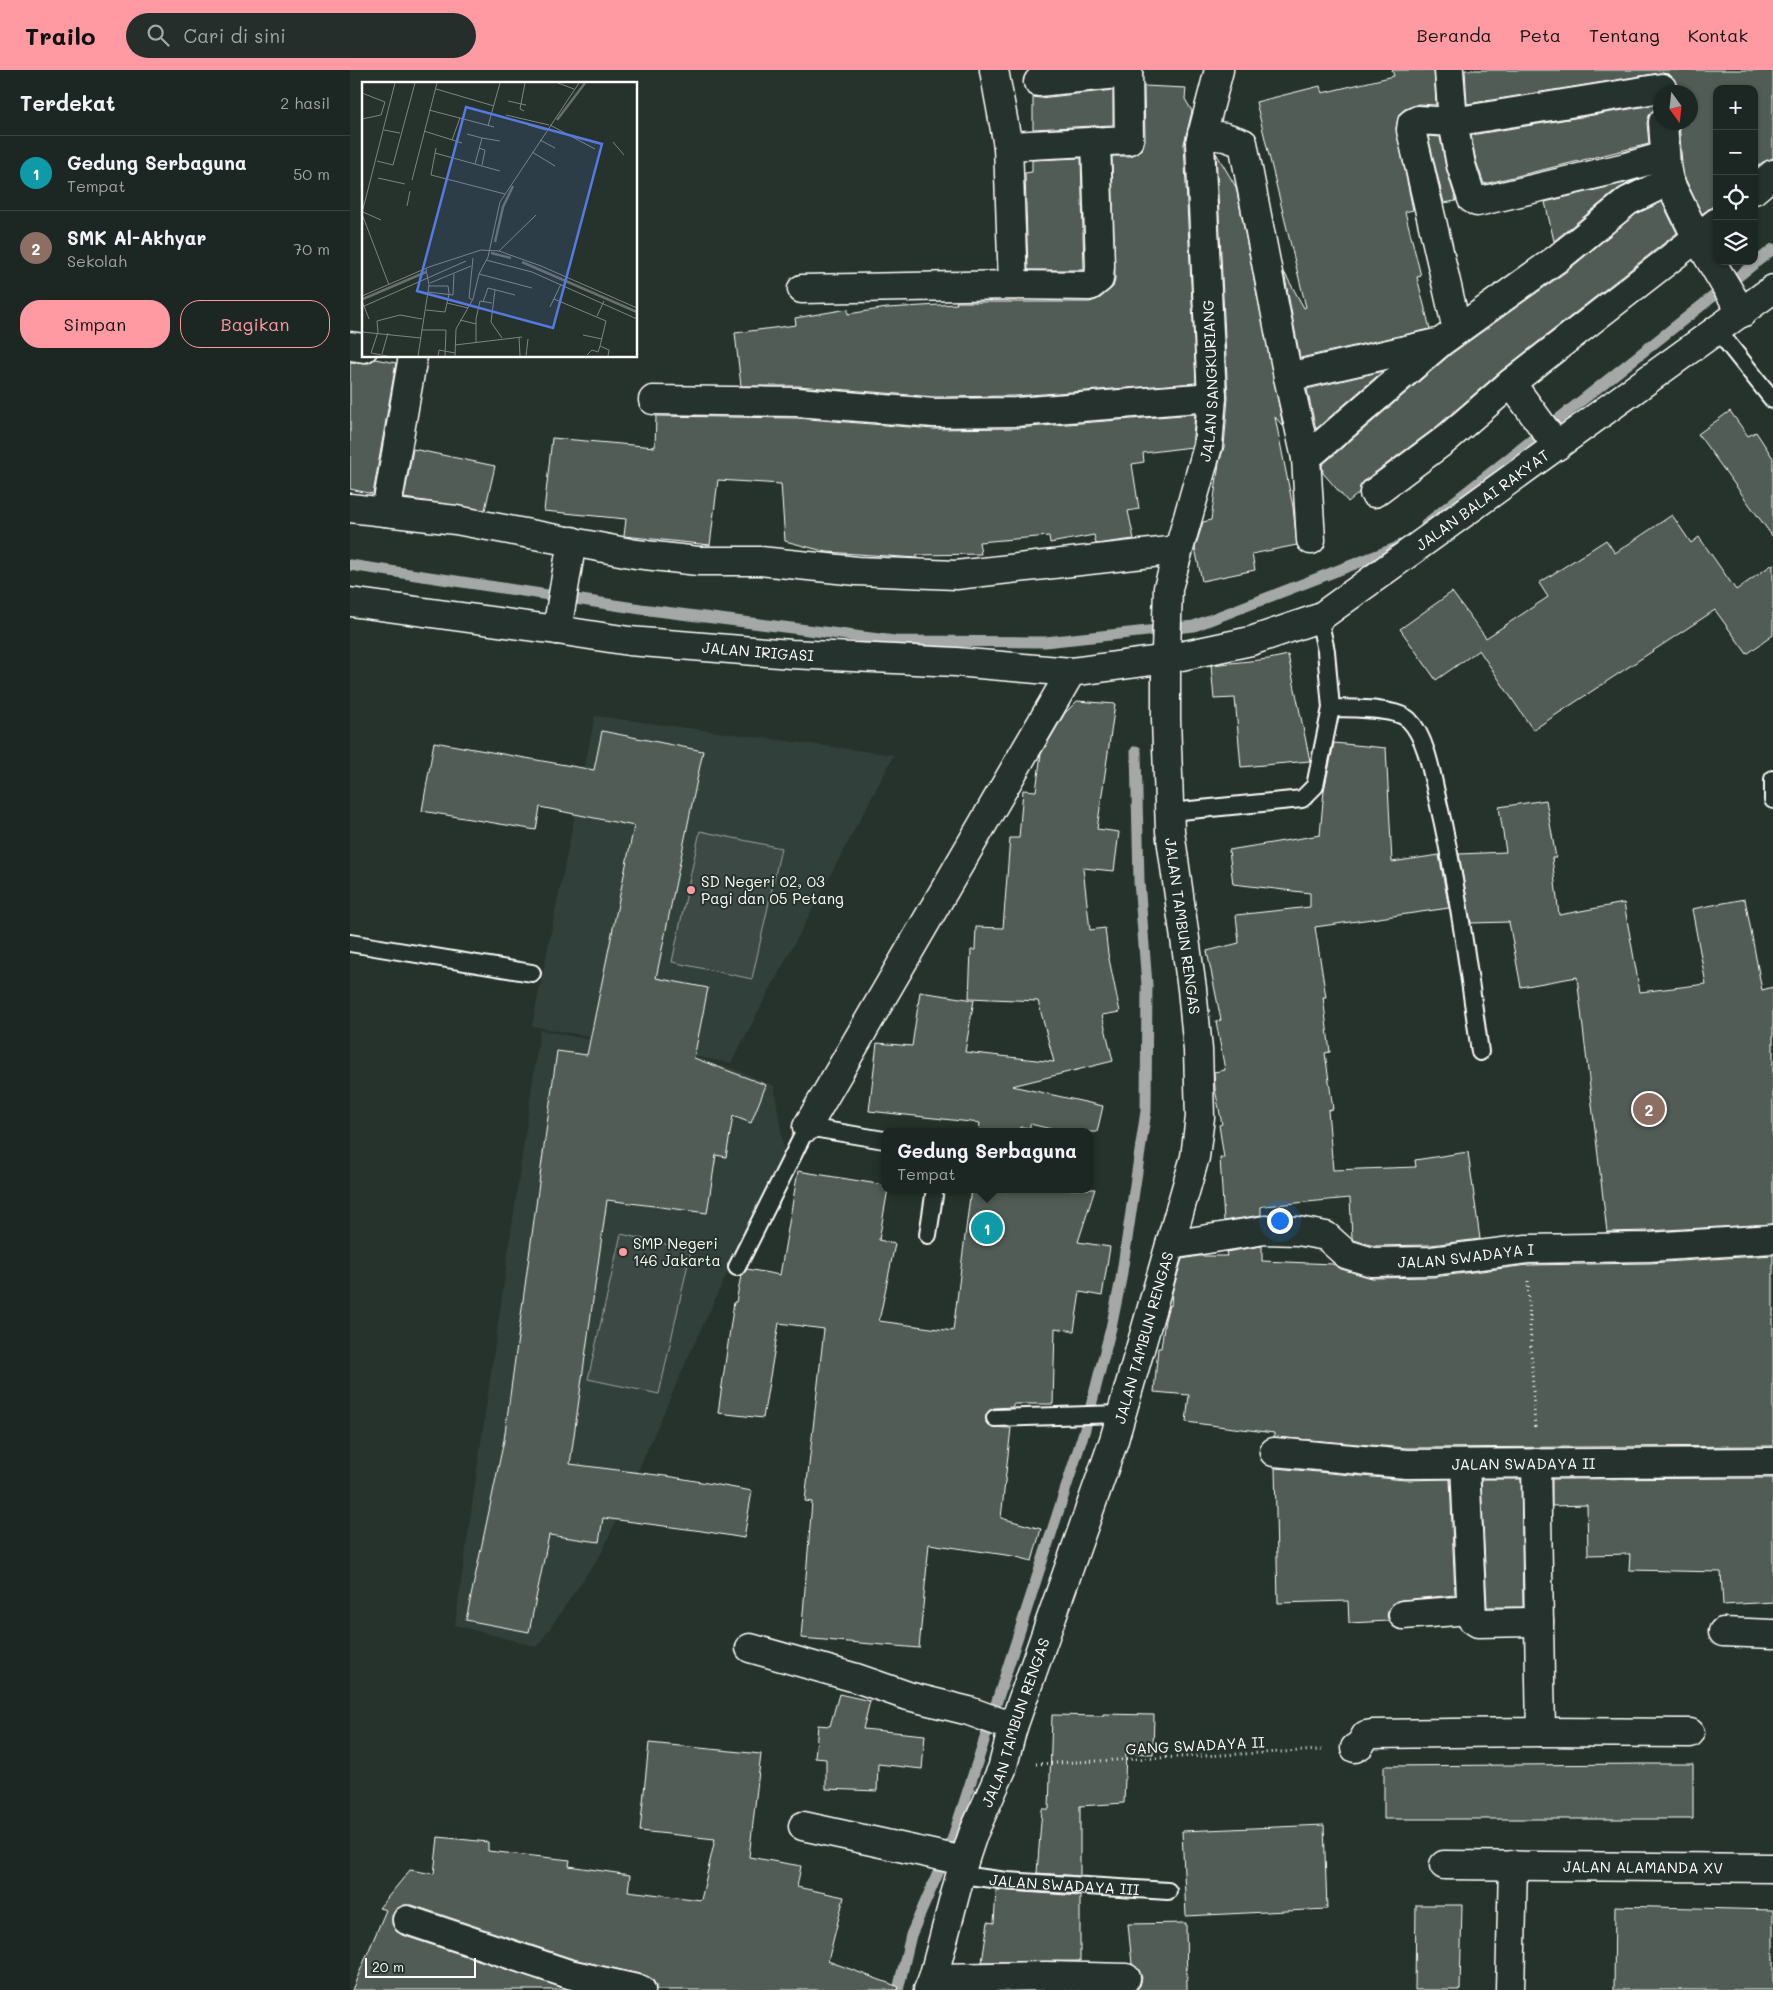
<!DOCTYPE html>
<html lang="id">
<meta charset="utf-8">
<style>
body{margin:0;font-family:Mali,sans-serif;background:#252e2a;color:#f1f3f6}
.controls{position:absolute;right:15px;top:15px;display:grid;overflow:hidden;border-radius:10px;box-shadow:0 1px 4px #0004}
.controls button{width:45px;height:45px;display:grid;place-items:center;padding:0;border:0;border-bottom:1px solid #3a4340;background:#1c2622;color:#f1f3f6;font:25px sans-serif}
.compass{position:absolute;left:1303px;top:15px;width:45px;height:45px;border-radius:50%;background:#1c2622;box-shadow:0 1px 4px #0004;rotate:165deg}
.scale{position:absolute;left:15px;bottom:12px;width:111px;box-sizing:border-box;padding-left:5px;border:2px solid #fff;border-top:0;font-size:14px;line-height:18px;white-space:nowrap;color:#fff;-webkit-text-stroke:4px #26332d;paint-order:stroke}
.you{position:absolute;left:929px;top:1150px;width:18px;height:18px;margin:-12px;border:4px solid #fff;border-radius:50%;background:#1a73e8;box-shadow:0 0 0 8px #1a73e833}
.badge{display:grid;place-items:center;width:32px;height:32px;border-radius:50%;background:#ff9aa2;color:#fff;font-size:16px;font-weight:700}
.pin{position:absolute;translate:-50% -50%;border:2px solid #fff;box-shadow:0 1px 5px #0006}
.popup{position:absolute;left:531px;top:1058px;width:212px;height:65px;box-sizing:border-box;display:grid;place-content:center;border-radius:10px;background:#1c2622;filter:drop-shadow(0 1px 4px #0005);font-size:16px;white-space:nowrap;color:#a0a5a5}
.popup b{font-size:19px;color:#f1f3f6}
.popup::after{content:'';position:absolute;left:50%;top:100%;margin-left:-10px;border:10px solid transparent;border-top-color:#1c2622}
.list{margin:0;padding:0;list-style:none}
h2{display:flex;justify-content:space-between;align-items:center;height:65px;margin:0;padding:0 20px;font-size:21px}
h2 small{font-size:16px;font-weight:400;color:#a0a5a5}
.list li{display:grid;grid-template-columns:32px 1fr auto;gap:15px;align-items:center;box-sizing:border-box;height:75px;padding:0 20px;border-top:1px solid #3a4340}
.list b{display:block;font-size:19px;white-space:nowrap}
.list p{margin:0;font-size:16px;white-space:nowrap;color:#a0a5a5}
.list em{font-size:16px;font-style:normal;color:#a0a5a5}
.actions{display:flex;gap:10px;padding:15px 20px}
.actions a{flex:1;padding:11px 0;border:1px solid #ff9aa2;border-radius:20px;text-align:center;font-size:18px;color:#ff9aa2}
.actions .main{background:#ff9aa2;color:#111}
.icon{flex:none;width:28px;height:28px;fill:none;stroke:currentColor;stroke-width:2;stroke-linecap:round;stroke-linejoin:round}
.map{position:relative;flex:none;width:1423px;height:1920px;overflow:hidden}
header{display:flex;align-items:center;gap:30px;box-sizing:border-box;height:70px;padding:0 25px;background:#ff9aa2;color:#111}
header strong{font-size:24px}
nav{display:flex;gap:28px;margin-inline-start:auto;font-size:18px}
.search{width:350px;height:45px;background:#252e2a;display:flex;align-items:center;gap:12px;box-sizing:border-box;padding:0 18px;border-radius:28px;color:#a0a5a5;font-size:19px}
main{display:flex}
aside{flex:1;background:#1c2622}
.map>svg:first-child{display:block}
.built{fill:#333f3a}
.green{fill:#3e4944;stroke:#9ea4a2}
.lines{fill:none;stroke-linecap:round;stroke-linejoin:round}
.stream{stroke:#a4a9a7;stroke-width:11}
.building{fill:#515c57;stroke:#fff}
.service-casing{stroke:#fff;stroke-width:20}
.minor-casing{stroke:#fff;stroke-width:31}
.tertiary-casing{stroke:#fff;stroke-width:31}
.path{stroke:#fff;stroke-width:3;stroke-dasharray:1 4;stroke-linecap:butt}
.service{stroke:#26332d;stroke-width:16}
.minor{stroke:#26332d;stroke-width:28}
.tertiary{stroke:#26332d;stroke-width:28}
.poi-dot{fill:#ff9aa2;stroke:#26332d;stroke-width:2}
.labels{text-anchor:middle;dominant-baseline:central;stroke-width:4;stroke-linejoin:round;paint-order:stroke}
.street-label{font-size:15px;fill:#fff;stroke:#26332d}
.poi-label{font-size:15px;fill:#fff;stroke:#26332d;text-anchor:start}
.inset-river{fill:none;stroke:#67706c;stroke-width:2.5}
.inset-road{fill:none;stroke:#7d8581;stroke-width:1}
.view{fill:#567ae2;fill-opacity:0.15;stroke:#567ae2;stroke-width:2.5}
.inset-edge{fill:none;stroke:#fff;stroke-width:2.5}
</style>
<header>
<strong>Trailo</strong>
<div class="search"><svg class="icon" aria-label="search" viewBox="0 0 24 24"><circle cx="10" cy="10" r="6"/><path d="M15 15l6 6"/></svg>Cari di sini</div>
<nav><a>Beranda</a><a>Peta</a><a>Tentang</a><a>Kontak</a></nav>
</header>
<main>
<aside>
<h2>Terdekat<small>2 hasil</small></h2>
<ul class="list">
<li><span class="badge" style="background:#0f9aa8">1</span><div><b>Gedung Serbaguna</b><p>Tempat</p></div><em>50 m</em></li>
<li><span class="badge" style="background:#8d6e63">2</span><div><b>SMK Al-Akhyar</b><p>Sekolah</p></div><em>70 m</em></li>
</ul>
<div class="actions"><a class="main">Simpan</a><a>Bagikan</a></div>
</aside>
<div class="map">
<svg width="1423" height="1920" viewBox="0 0 1423 1920">
<rect width="100%" height="100%" fill="#26332d"/>
<filter id="ink" filterUnits="userSpaceOnUse"><feTurbulence type="fractalNoise" baseFrequency=".02" numOctaves="2"/><feDisplacementMap in="SourceGraphic" scale="10" xChannelSelector="R" yChannelSelector="G"/><feConvolveMatrix kernelMatrix="1 2 1 2 8 2 1 2 1" color-interpolation-filters="sRGB"/></filter>
<g filter="url(#ink)">
<path class="built" d="M245 646 544 685 381 993 182 956Z
M190 960 381 998 424 1016 434 1081 340 1283 252 1482 187 1577 105 1555Z"/>
<path class="green" d="M350 761 431 778 402 909 322 892Z
M271 1164 341 1180 309 1324 238 1309Z"/>
<g class="lines">
<path class="stream" d="M1076 454 1423 179
M0 495 291 539 545 571 695 572 844 556 1046 478 1050 475
M548 1920 561 1865 601 1773 735 1359 761 1258 771 1209 796 1041 797 915 789 811 786 681"/>
</g>
<path class="building" d="M1042 0H1084L1086 35 1068 34 1055 39 1049 44 1046 58 1063 140 1055 142 1071 206 1067 207 1080 259 950 288 934 202 954 238 956 237 906 32 970 16 972 23 1044 6Z
M1115 0H1423V88L1413 92 1404 99V19H1367V133L1352 144 1334 106 1332 94 1329 52H1340V22H1327V15L1324 9 1318 4 1309 3 1117 34Z
M794 16 836 18 835 29 842 41 834 74 846 313 665 326 585 327 448 316H391L385 263 446 255 445 248 498 239V244L537 238 607 234 606 232H740L750 228 763 217 765 210 762 86H780L788 83 793 77 795 70Z
M763 20V55L683 59V27L690 28Z
M1310 34V37L1304 39 1299 46 1297 53 1299 74 1134 114 1126 91 1121 65Z
M1078 66 1090 67 1096 98 1106 131 1094 133Z
M866 83 886 117 933 356 925 347 943 437 947 475 902 484 905 500 852 511 845 478 853 452 861 450 869 393 874 377 878 328Z
M731 88 734 200H678L675 103 682 102V90Z
M1283 111 1268 119 1204 171 1195 132Z
M1312 132 1327 163 1151 301 1085 358 1015 410 1010 416 1009 423 998 432 973 403 972 395 1101 284 1217 201 1286 144Z
M25 289 46 293 23 424 0 419V292L19 293Z
M1033 301 966 359 957 319Z
M1380 341 1398 366 1406 362 1423 388V467L1348 364Z
M845 344 842 377 793 383 794 392 782 394 789 439 778 441 784 469 776 470 746 474 744 465 700 473 699 466 629 472 631 484 567 485V488L477 482 435 471 431 414 368 410 360 475 274 466 276 449 194 441 202 368 305 377 306 346 446 348 584 359 667 358Z
M63 379 145 396 135 440 54 428Z
M1322 445 1341 473 1349 467 1386 520 1423 494V565L1397 584 1365 540 1183 660 1129 580 1086 610 1050 559 1102 522 1136 568 1198 527 1189 513 1256 470 1265 483Z
M938 585 960 691 891 697 885 628 864 629 861 595 919 589Z
M727 631 765 634 747 759 769 762 764 801 733 798 740 860 755 858 758 884 770 942 752 945 763 991 662 1016 753 1036 747 1062H714L680 1054V1058L671 1057 670 1062H629L630 1053 519 1041 527 973 562 976 570 922 624 930 615 982 704 992 688 931 619 928 621 880H625L626 857 653 858 660 768H669L673 720 686 721 691 684 715 643Z
M252 661 353 681 306 908 358 918 344 988 416 1015 401 1053 383 1046 376 1087 366 1085 357 1143 257 1130 220 1394 323 1407 402 1421 394 1468 352 1461 253 1448 249 1472 199 1465 179 1562 116 1550 154 1370 207 981 237 985 284 756 190 737 186 760 72 741 84 672 244 700Z
M984 673 1036 678 1042 792 1089 785 1099 838 965 857 976 927H973L980 982 975 983 983 1039 978 1040 983 1100 1066 1097 1065 1090 1118 1082 1130 1169 1081 1175 1024 1176 1004 1170 1002 1168 1000 1128 914 1136 911 1137V1145L874 1151 870 1088H874L869 1055 872 1054 865 1019 864 1002 875 1000 866 951 871 950 857 881 889 873 886 845 960 837V823L883 814 879 780 970 765 974 720Z
M1196 730 1206 788H1202L1209 845 1274 833 1290 922 1356 914 1342 839 1395 829 1412 920 1423 917V1154L1298 1161 1257 1162 1227 907 1171 917 1159 852 1121 853 1109 784 1156 782 1149 737Z
M448 1101 534 1115V1119H538L529 1170 545 1174 529 1251 603 1261 621 1119H745L728 1172 760 1177 752 1226 730 1222 724 1261 705 1258 703 1334H663V1337L644 1338 636 1344V1353L640 1357 661 1358 651 1448 691 1459 682 1491 663 1486 579 1474 569 1578 451 1568 462 1432 455 1431 474 1259 429 1253 413 1348 368 1343 384 1232H386L391 1206 397 1199 430 1205Z
M912 1176V1191L983 1194 991 1199 1022 1208 1084 1207 1178 1195 1300 1193 1423 1185V1376L1057 1378 924 1367V1363L836 1352 839 1325 804 1322 808 1278H811L815 1250 819 1235 821 1236 822 1223 832 1189 849 1186H877L876 1182Z
M925 1398 1055 1410 1100 1409 1105 1525 1051 1530 1045 1532 1039 1538 1037 1546 1039 1551 999 1553 998 1531 928 1533Z
M1423 1408V1532L1373 1535 1371 1502 1279 1500 1280 1484 1238 1485 1237 1435 1202 1436V1409Z
M1131 1409H1171L1173 1537H1137Z
M489 1624 520 1631 513 1659 575 1665 572 1699 528 1694 527 1721 476 1719V1689L465 1688 468 1655 480 1656Z
M753 1644 804 1645 803 1684 776 1683 774 1733 730 1736V1806L687 1803 692 1739H699L702 1645 753 1646Z
M299 1673 411 1684 399 1787 451 1796 447 1817 494 1827 478 1891 549 1917 548 1920H306V1915L302 1909 294 1905 223 1889 62 1835H54L46 1839 42 1846V1854L46 1861 52 1865 219 1920H2L36 1840 29 1838 60 1800 84 1804 88 1767 138 1772V1781L220 1790 219 1796 280 1805 278 1821 351 1830 365 1769 290 1761Z
M1292 1694H1343V1749H1034V1696Z
M974 1755 977 1839 836 1846 832 1761Z
M646 1820 730 1826V1891L632 1892 638 1852 644 1853Z
M1066 1835H1112L1110 1920H1065Z
M1265 1836 1423 1840V1920H1264Z
M836 1853 837 1920H785L790 1916 792 1908 789 1900 782 1894 778 1854Z"/>
<g class="lines">
<defs>
<g id="service">
<path d="M1368 261 1423 330"/>
<path d="M981 638C1000 639 1046 637 1059 650 1076 667 1082 704 1087 727 1107 812 1118 897 1130 982"/>
<path d="M1423 709V730"/>
<path d="M820 742 952 729 965 716 981 638 976 581 969 548"/>
<path d="M0 873 182 903"/>
<path d="M578 1165 585 1119"/>
<path d="M387 1197 457 1057 534 1070"/>
<path d="M645 1348 770 1344"/>
<path id="s1" d="M611 1805 657 1811 818 1821"/>
</g>
<g id="minor">
<path d="M644 0 658 76 663 215"/>
<path d="M1099 0 1103 52 1111 95 1122 129 1127 132 1276 97 1315 86"/>
<path d="M688 12 778 3"/>
<path d="M1313 52 1316 96 1319 111 1347 168 1392 243"/>
<path d="M852 64 875 67 893 73 938 307 956 388 961 470"/>
<path d="M658 76 779 70 778 0"/>
<path d="M1404 120 1423 104"/>
<path d="M452 219 663 215 740 216 749 209 750 196 746 71"/>
<path d="M1107 260 1061 60 1062 53 1068 50 1103 52 1312 18"/>
<path d="M0 276 14 278"/>
<path d="M938 307 1087 273"/>
<path d="M1161 313 1207 376"/>
<path d="M303 330 447 332 584 343 666 342 862 327"/>
<path d="M956 388 1091 272 1208 188 1278 131 1319 111"/>
<path d="M1024 423 1095 370 1161 313 1367 152"/>
<path d="M0 438 106 450 286 484 348 491H410L507 501 606 505 828 480"/>
<path d="M36 442 63 286"/>
<path d="M207 560 222 471"/>
<path d="M457 1057 721 602"/>
<path id="s2" d="M820 1175 915 1160 948 1161 976 1166 996 1184 1022 1192 1082 1191 1177 1179 1299 1177 1423 1169"/>
<path id="s3" d="M924 1382 1056 1394 1423 1392"/>
<path d="M1115 1394 1122 1549 1128 1553 1189 1552"/>
<path d="M1053 1545 1120 1540"/>
<path d="M1373 1562 1423 1564"/>
<path d="M400 1578 506 1608 558 1626 619 1641 663 1657"/>
<path d="M1191 1662 1340 1663"/>
<path d="M1005 1678 1010 1675 1016 1665 1022 1664 1191 1662 1186 1393"/>
<path d="M453 1756 614 1791"/>
<path id="s4" d="M1094 1795 1423 1798"/>
<path d="M57 1850 219 1904 291 1920"/>
<path d="M583 1908 696 1906 776 1908"/>
<path d="M1160 1920 1163 1795"/>
</g>
<g id="tertiary">
<path id="s5" d="M0 532 207 560 279 571 441 584 606 592 721 602 817 589 901 571 969 548 1423 219"/>
<path id="s6" d="M578 1920 583 1908 614 1791 623 1764 652 1699 663 1657 764 1370 845 1087 850 1047 848 980 842 919 820 761 816 649V581L818 518 858 376 862 327 850 73 869 0"/>
</g>
</defs>
<use href="#service" class="service-casing"/>
<use href="#minor" class="minor-casing"/>
<use href="#tertiary" class="tertiary-casing"/>
<path class="path" d="M1178 1211 1185 1360
M686 1694 972 1680"/>
<use href="#service" class="service"/>
<use href="#minor" class="minor"/>
<use href="#tertiary" class="tertiary"/>
</g>
</g>
<g class="poi-dot">
<circle cx="341" cy="820" r="5"/>
<circle cx="273" cy="1182" r="5"/>
</g>
<g class="labels">
<g class="street-label">
<text stroke="none"><textPath href="#s6" startOffset="1660">JALAN SANGKURIANG</textPath></text>
<text stroke="none"><textPath href="#s5" startOffset="1181">JALAN BALAI RAKYAT</textPath></text>
<text stroke="none"><textPath href="#s5" startOffset="411">JALAN IRIGASI</textPath></text>
<text transform="translate(833 856) rotate(82)">JALAN TAMBUN RENGAS</text>
<text stroke="none"><textPath href="#s2" startOffset="306">JALAN SWADAYA I</textPath></text>
<text stroke="none"><textPath href="#s6" startOffset="688">JALAN TAMBUN RENGAS</textPath></text>
<text stroke="none"><textPath href="#s3" startOffset="250">JALAN SWADAYA II</textPath></text>
<text stroke="none"><textPath href="#s6" startOffset="282">JALAN TAMBUN RENGAS</textPath></text>
<text transform="translate(845 1675) rotate(-3)">GANG SWADAYA II</text>
<text stroke="none"><textPath href="#s4" startOffset="199">JALAN ALAMANDA XV</textPath></text>
<text stroke="none"><textPath href="#s1" startOffset="104">JALAN SWADAYA III</textPath></text>
</g>
<g class="poi-label">
<text x="351" y="811">SD Negeri 02, 03<tspan x="351" dy="17">Pagi dan 05 Petang</tspan></text>
<text x="283" y="1173">SMP Negeri<tspan x="283" dy="17">146 Jakarta</tspan></text>
</g>
</g>
<g transform="translate(12 12)">
<rect width="275" height="275" fill="#26332d"/>
<path class="inset-river" d="M195 38 223 1M133 160 141 125 151 104M129 171 149 176M160 180 275 230M1 217 64 190"/>
<path class="inset-road" d="M196 1 212 7M74 7 132 24M0 11 23 20 19 33 0 37M146 19 164 23M67 28 132 45M162 29 158 27 163 1M144 33 187 43M166 43 184 48M188 43 233 67M126 44 138 1M22 48 38 51M62 49 100 61M105 52 120 56M90 58 98 36M178 58 193 66M251 60 262 73M74 66 69 93 143 112M117 66 123 68 120 83M170 70 193 84M73 71 138 89M15 79 31 83 53 1M113 82 120 56 138 59M16 96 43 102M50 98 75 1M45 124 48 109M1 130 19 138M0 131 33 1M0 132 27 203M137 169 174 133M111 176 107 216 111 218M124 178 170 190 275 237M117 192 170 206M68 201 109 184M133 208 129 240 140 256M66 210 91 213 92 192M0 214 67 185 119 168 137 169 179 184 275 226M192 217 244 239 238 264 247 268 246 274M0 219 7 237M121 220 126 206 153 213M85 221 106 226M0 225 104 179M188 225 199 202M64 228 83 230 87 212 86 204H67M235 234 242 219M98 238 114 242M59 248H84L83 274M0 250 59 256M221 253 240 257M157 255 158 274M114 261V237L118 219 130 221M93 263 160 255M20 272 26 251M225 273 230 268 236 270 238 264M25 274 9 271 16 250 15 239 38 233 60 237M56 274 67 203 64 187M76 274 77 268 93 271M93 274 94 247 111 217 117 192 126 175 138 120 217 1M164 274 166 257"/>
<path class="view" d="M104 25 240 62 191 246 55 209Z"/>
<rect width="275" height="275" class="inset-edge"/>
</g>
</svg>
<div class="controls">
<button>+</button>
<button>−</button>
<button><svg class="icon" aria-label="locate" viewBox="0 0 24 24"><circle cx="12" cy="12" r="6"/><path d="M12 2v4M12 18v4M2 12h4M18 12h4"/></svg></button>
<button><svg class="icon" aria-label="layers" viewBox="0 0 24 24"><path d="M12 4l9 5-9 5-9-5zM3 14l9 5 9-5"/></svg></button>
</div>
<svg class="compass" viewBox="-18 -18 36 36"><path d="M0-13l5 13h-10z" fill="#e53935"/><path d="M0 13l5-13h-10z" fill="#a0a5a5"/></svg>
<div class="scale">20 m</div>
<div class="you"></div>
<div class="pin badge" style="left:637px;top:1158px;background:#0f9aa8">1</div>
<div class="popup"><b>Gedung Serbaguna</b>Tempat</div>
<div class="pin badge" style="left:1299px;top:1039px;background:#8d6e63">2</div>
</div>
</main>
